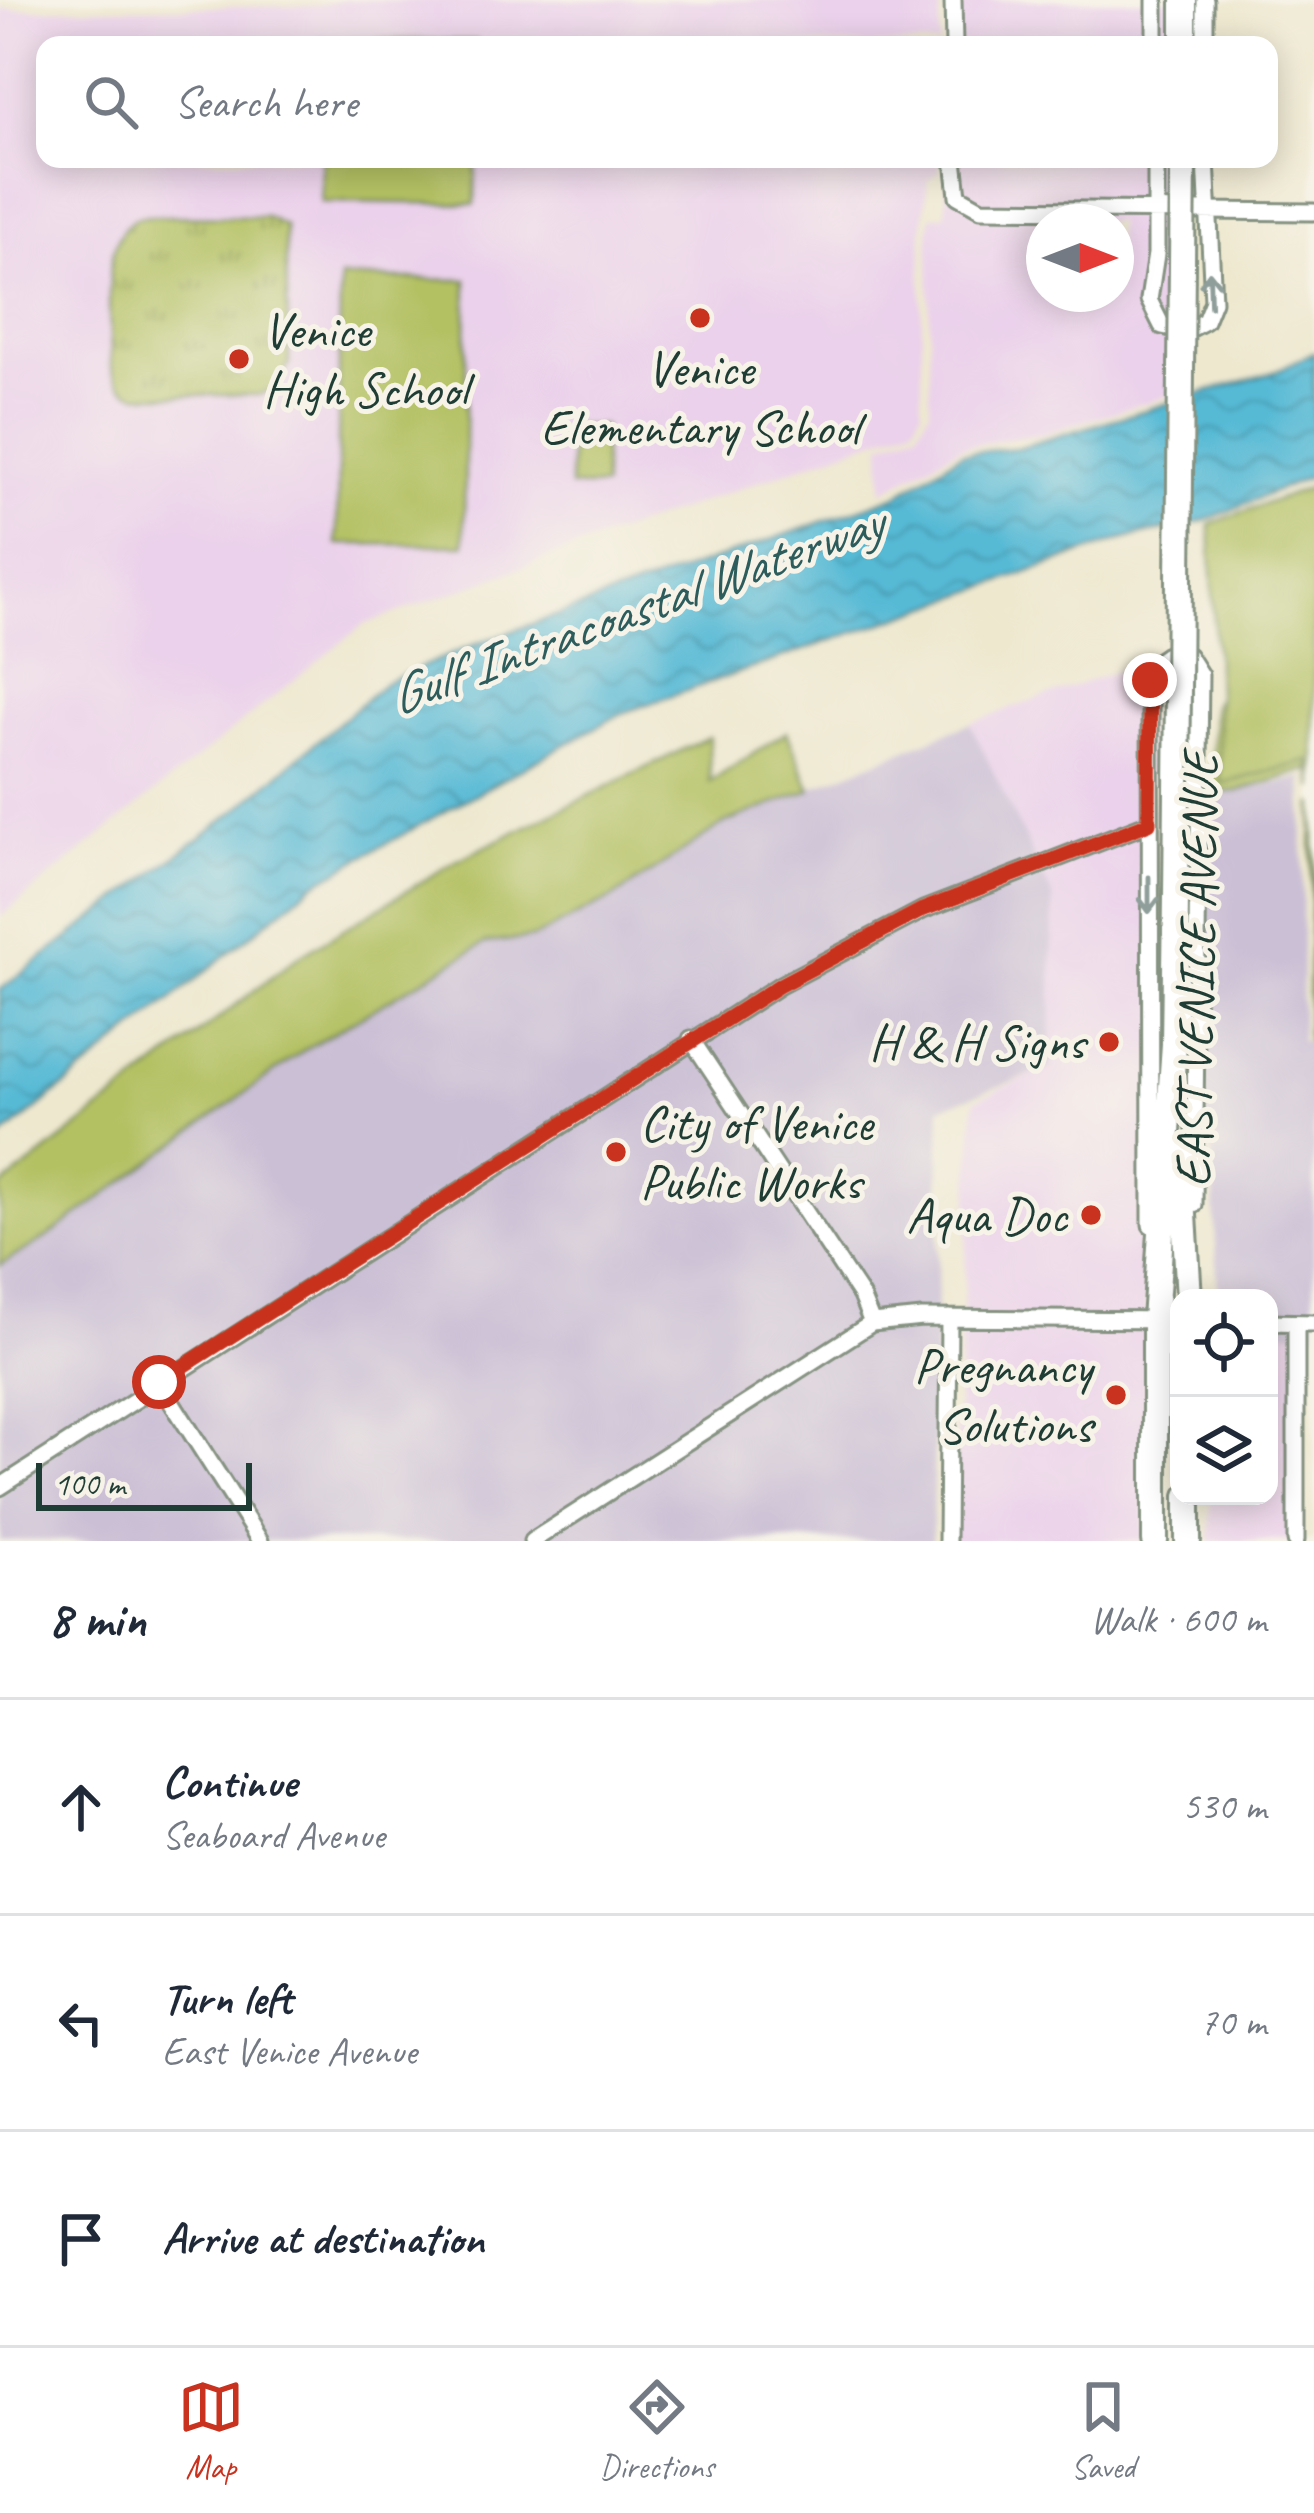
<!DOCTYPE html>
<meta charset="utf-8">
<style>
body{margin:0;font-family:Caveat,sans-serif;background:#f2f2f3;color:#1f2937}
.controls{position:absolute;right:36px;bottom:36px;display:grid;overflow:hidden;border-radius:24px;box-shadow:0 6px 30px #0003}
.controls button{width:108px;height:108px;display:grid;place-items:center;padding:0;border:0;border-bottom:3px solid #e0e1e3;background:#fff;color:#1f2937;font:60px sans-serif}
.compass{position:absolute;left:1026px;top:204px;width:108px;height:108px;border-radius:50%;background:#fff;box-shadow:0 6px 30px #0003;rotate:90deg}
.scale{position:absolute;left:36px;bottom:30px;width:216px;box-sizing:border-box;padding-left:12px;border:6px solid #1f3d34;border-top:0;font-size:33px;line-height:42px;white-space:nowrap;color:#1f3d34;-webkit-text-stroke:9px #f7f3e8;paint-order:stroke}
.stop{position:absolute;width:36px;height:36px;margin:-27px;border:9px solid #c8321e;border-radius:50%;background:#fff}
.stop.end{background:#c8321e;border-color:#fff;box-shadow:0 3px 12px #0008}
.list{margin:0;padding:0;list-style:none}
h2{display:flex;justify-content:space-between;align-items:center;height:156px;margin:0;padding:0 48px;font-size:51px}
h2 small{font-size:39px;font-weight:400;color:#747a83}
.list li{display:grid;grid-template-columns:78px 1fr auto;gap:36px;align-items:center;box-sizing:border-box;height:216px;padding:0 48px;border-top:3px solid #e0e1e3}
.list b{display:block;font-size:45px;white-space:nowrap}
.list p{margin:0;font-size:39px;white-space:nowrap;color:#747a83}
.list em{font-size:39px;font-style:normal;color:#747a83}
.icon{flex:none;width:66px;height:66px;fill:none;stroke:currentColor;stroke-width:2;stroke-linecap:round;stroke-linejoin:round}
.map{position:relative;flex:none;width:1314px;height:1541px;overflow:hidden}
.search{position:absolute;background:#fff;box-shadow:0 6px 30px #0003;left:36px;right:36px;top:36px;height:132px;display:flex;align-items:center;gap:30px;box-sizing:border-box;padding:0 42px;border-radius:24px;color:#747a83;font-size:45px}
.sheet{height:804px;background:#fff}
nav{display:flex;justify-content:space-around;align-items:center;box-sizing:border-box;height:168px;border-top:3px solid #e0e1e3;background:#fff;font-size:33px;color:#747a83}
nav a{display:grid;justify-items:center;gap:6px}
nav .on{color:#c8321e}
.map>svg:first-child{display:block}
.built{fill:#ebd1eb;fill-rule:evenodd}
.industrial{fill:#cbbfd5}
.grass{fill:url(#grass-tufts);stroke:#6a7f4c;stroke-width:3}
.park{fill:#b4c163;stroke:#6a7f4c;stroke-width:3}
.water{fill:url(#water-waves);stroke:#3b7c84;stroke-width:3}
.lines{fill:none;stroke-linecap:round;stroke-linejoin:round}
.minor-casing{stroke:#869282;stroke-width:21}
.primary-casing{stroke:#869282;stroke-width:30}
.minor{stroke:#fff;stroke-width:15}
.primary{stroke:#fff;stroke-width:24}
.primary-bridge-casing{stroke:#869282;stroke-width:30;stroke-linecap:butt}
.primary-bridge{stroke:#fff;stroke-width:24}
.oneway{stroke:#8f9e9a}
.route{stroke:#c8321e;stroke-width:15}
.poi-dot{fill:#c8321e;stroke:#f7f3e8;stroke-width:4.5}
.labels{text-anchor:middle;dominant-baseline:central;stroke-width:10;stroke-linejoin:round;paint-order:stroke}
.poi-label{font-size:51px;fill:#1f3d34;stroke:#f7f3e8;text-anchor:end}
.street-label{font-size:51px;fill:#1f3d34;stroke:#f7f3e8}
.water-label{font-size:54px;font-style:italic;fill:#2d5c5c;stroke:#f7f3e8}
</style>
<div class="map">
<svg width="1314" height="1541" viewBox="0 0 1314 1541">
<defs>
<pattern id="grass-tufts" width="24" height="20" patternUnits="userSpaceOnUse" patternTransform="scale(3)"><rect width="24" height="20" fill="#b4c163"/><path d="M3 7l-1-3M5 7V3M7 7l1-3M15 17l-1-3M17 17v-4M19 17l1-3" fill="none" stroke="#929e52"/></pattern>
<pattern id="water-waves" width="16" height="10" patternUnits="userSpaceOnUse" patternTransform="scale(3)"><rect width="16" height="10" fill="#57bad5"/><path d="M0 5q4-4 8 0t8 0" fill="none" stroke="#4798ae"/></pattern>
</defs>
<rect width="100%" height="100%" fill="#f7f3e8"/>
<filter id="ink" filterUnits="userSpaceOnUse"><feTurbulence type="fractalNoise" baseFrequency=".00833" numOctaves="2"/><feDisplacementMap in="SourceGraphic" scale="24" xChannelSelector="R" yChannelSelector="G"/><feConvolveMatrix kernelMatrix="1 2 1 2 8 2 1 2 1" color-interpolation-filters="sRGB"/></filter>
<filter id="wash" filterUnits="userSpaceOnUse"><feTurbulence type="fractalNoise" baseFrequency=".004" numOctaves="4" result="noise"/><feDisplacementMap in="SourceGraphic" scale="48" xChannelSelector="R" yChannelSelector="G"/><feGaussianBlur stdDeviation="2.7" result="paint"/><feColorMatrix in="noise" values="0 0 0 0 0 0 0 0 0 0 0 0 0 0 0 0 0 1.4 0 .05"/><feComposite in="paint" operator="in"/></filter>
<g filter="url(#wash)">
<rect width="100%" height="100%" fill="#eee8cf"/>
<path class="built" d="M345 0H940V45H45V159H939V172L928 180 922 234V410L914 425 363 625 0 917V9L311 6Z
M947 0H1175V45H947Z
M947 159H1174L1172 395 1042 434 960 447 883 491 882 443 918 430 930 410 929 234 931 216 946 215ZM1044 222H1116V294H1044Z
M1143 662 1166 1044 1160 1130 1146 1146 1145 1541H949L975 1100 1051 1067 1034 864 970 723Z
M1269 1330 1296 1332 1295 1541H1210L1211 1496H1269Z"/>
<path class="industrial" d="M970 723 1053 898 1051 1068 941 1107 932 1541H0V1265L49 1236 307 1048 485 943 533 937 613 898 725 823Z
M1304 777 1301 1040 1314 1045V1333L1269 1330V1298H1218L1212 1150 1189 1125 1188 802Z"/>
<path class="grass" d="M142 216 266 217 285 226 289 363 278 387 259 395H147C126 394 114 384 111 363 111 324 97 227 142 216Z
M1219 694 1314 703V768L1239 791 1212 793 1213 706Z"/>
<path class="park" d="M322 39 477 41V45H322Z
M322 159H476L475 204 321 202Z
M340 278 467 280 464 545 337 544Z
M570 426H603V487H570Z
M1314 486V788L1310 761 1221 784 1210 524Z
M787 732 811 790 725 823 613 898 533 938 485 943 307 1048 49 1236 0 1265V1188L298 957 456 861 709 737 710 782Z
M1314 803V1040H1307Z"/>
<path class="water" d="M1314 352V475L1206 520 1121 540 622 713 313 884 0 1139V990L242 806 386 682 476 644 896 496 962 453 1018 448 1278 371Z"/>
</g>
<g filter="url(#ink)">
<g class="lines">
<defs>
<path id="minor" d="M953 0 954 45
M1155 0V45
M1205 0V45
M954 159 958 196 981 209 1314 212
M1156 159V254L1149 300 1162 326 1186 331 1205 321 1213 301 1206 159
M691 1039 861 1296 872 1323
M1151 1225 1150 681 1154 664 1167 655 1188 656 1200 675 1194 1205
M1269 1322 1314 1323
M159 1382 260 1541
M0 1487 780 985 923 910 1149 823
M532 1541 872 1323 922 1318 1179 1320
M947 1541 949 1318
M1296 1541V1323"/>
<path id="primary" d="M1184 45V0
M1180 1148 1189 1298
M1155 1541V1320L1174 1044 1176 898
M1188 1541V1496"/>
</defs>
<use href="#minor" class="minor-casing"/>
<use href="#primary" class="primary-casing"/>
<use href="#minor" class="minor"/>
<use href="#primary" class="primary"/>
<defs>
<path id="primary-bridge" d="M1176 898 1183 159"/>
</defs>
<use href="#primary-bridge" class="primary-bridge-casing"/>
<use href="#primary-bridge" class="primary-bridge"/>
</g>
<defs><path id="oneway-shaft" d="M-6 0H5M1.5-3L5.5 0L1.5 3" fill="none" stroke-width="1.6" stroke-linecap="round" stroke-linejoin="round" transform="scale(3)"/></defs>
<g class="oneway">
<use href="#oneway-shaft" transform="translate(1210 289) rotate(-92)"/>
<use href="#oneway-shaft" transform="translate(1149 895) rotate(90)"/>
</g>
</g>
<g class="lines" filter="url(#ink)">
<path class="route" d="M159 1382 780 985 922 910 1149 823 1150 680"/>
</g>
<g class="poi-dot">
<circle cx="700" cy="318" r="12"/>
<circle cx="239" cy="359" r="12"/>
<circle cx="1109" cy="1042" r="12"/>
<circle cx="616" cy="1152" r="12"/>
<circle cx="1091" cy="1215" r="12"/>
<circle cx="1116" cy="1395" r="12"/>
</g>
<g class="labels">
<g class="poi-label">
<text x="263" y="330" text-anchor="start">Venice<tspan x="263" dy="59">High School</tspan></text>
<text x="700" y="368" text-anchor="middle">Venice<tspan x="700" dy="59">Elementary School</tspan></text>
<text x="1085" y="1042">H &amp; H Signs</text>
<text x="640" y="1123" text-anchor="start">City of Venice<tspan x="640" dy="59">Public Works</tspan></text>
<text x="1067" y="1215">Aqua Doc</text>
<text x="1092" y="1366">Pregnancy<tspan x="1092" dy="59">Solutions</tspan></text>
</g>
<g class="street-label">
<text transform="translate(1196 970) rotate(-89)">EAST VENICE AVENUE</text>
</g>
<g class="water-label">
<text transform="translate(635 609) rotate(-20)">Gulf Intracoastal Waterway</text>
</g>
</g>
</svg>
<div class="controls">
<button><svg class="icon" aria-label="locate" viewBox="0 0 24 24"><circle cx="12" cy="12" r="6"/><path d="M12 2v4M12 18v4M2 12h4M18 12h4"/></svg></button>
<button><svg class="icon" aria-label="layers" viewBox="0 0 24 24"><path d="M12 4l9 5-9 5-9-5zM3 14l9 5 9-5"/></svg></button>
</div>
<svg class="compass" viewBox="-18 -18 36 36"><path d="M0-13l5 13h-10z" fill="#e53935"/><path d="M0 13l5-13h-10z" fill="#747a83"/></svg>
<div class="scale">100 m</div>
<div class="stop" style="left:159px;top:1382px"></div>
<div class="stop end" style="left:1150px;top:680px"></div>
<div class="search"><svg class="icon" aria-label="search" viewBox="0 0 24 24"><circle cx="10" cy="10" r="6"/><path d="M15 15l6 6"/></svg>Search here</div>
</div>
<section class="sheet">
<h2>8 min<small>Walk · 600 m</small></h2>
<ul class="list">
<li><svg class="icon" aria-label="ahead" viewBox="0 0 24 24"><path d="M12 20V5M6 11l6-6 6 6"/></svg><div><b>Continue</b><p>Seaboard Avenue</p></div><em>530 m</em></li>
<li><svg class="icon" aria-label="left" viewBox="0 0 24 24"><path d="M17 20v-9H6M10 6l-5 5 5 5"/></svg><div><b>Turn left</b><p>East Venice Avenue</p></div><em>70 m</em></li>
<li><svg class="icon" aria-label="arrive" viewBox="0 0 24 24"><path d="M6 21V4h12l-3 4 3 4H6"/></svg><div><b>Arrive at destination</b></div></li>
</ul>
</section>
<nav>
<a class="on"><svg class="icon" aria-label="map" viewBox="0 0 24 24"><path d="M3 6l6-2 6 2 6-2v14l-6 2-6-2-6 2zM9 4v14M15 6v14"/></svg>Map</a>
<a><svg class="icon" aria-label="directions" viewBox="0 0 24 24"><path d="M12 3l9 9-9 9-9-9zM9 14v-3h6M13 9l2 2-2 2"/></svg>Directions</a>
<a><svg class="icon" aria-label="saved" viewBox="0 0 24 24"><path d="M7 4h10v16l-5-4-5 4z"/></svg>Saved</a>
</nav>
